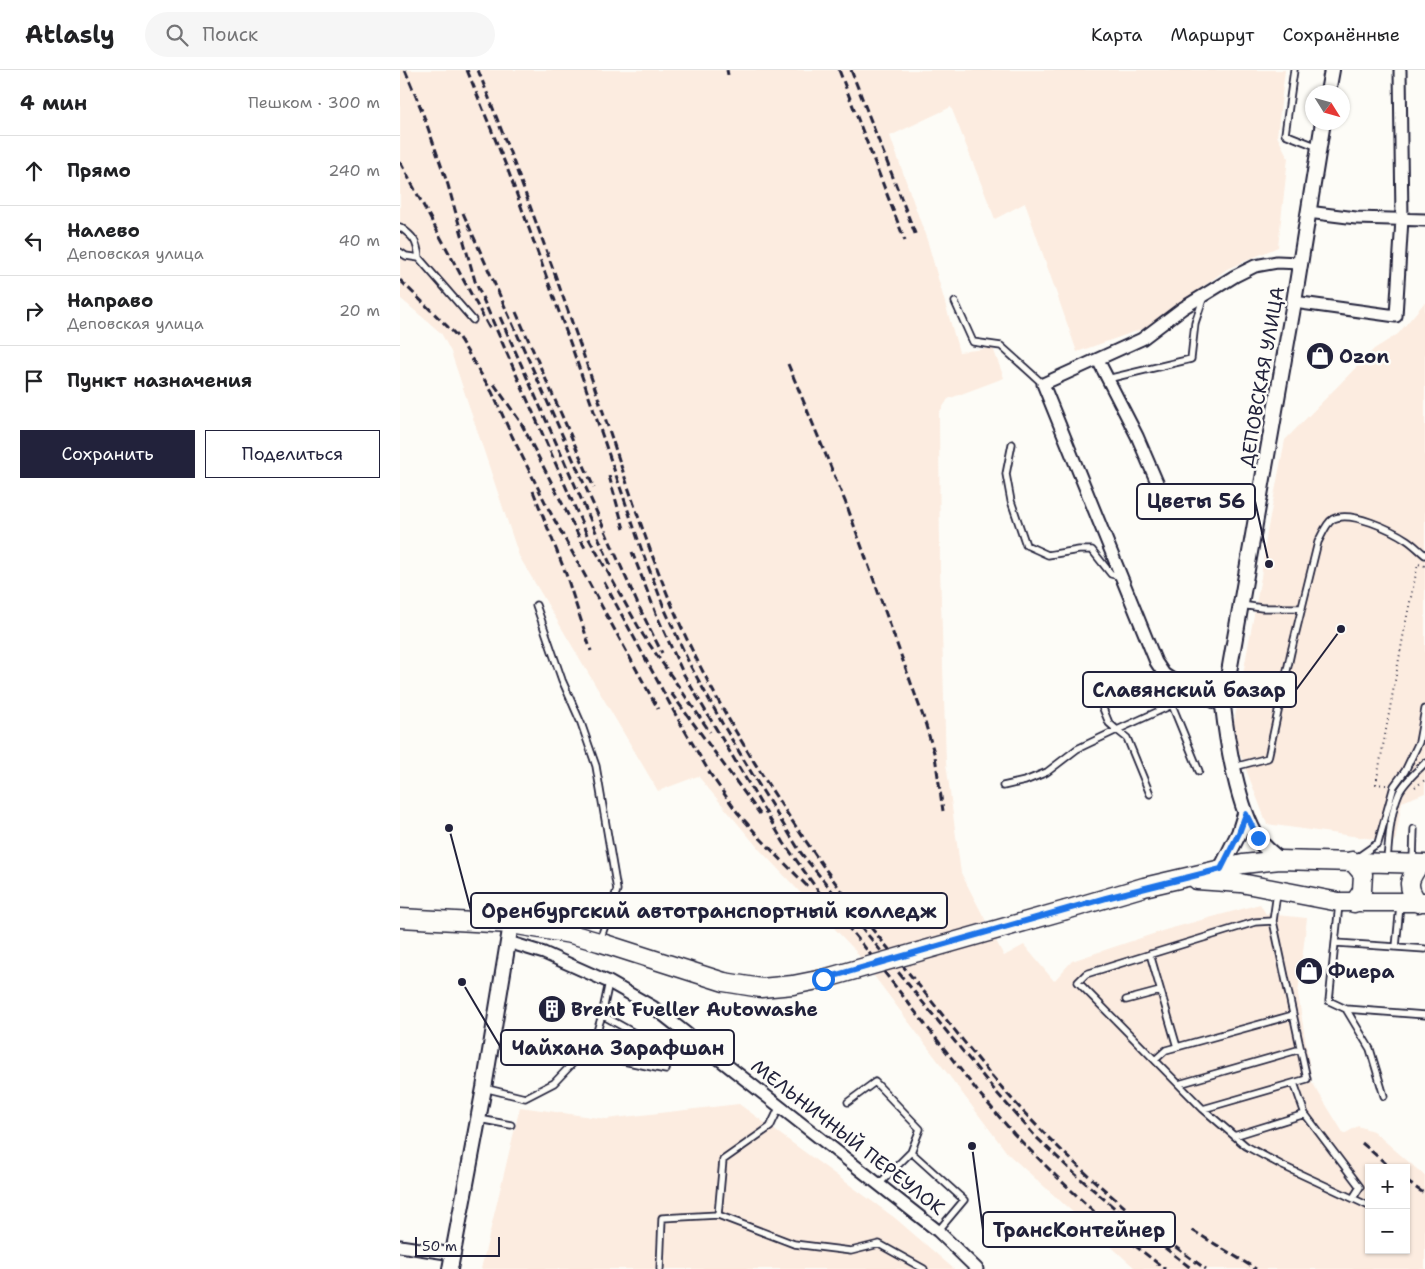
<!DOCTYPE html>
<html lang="ru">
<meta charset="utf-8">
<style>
body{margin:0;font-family:"Shantell Sans",sans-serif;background:#f6f6f6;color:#202124}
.controls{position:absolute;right:15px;bottom:15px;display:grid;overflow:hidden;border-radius:0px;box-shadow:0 1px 4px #0004}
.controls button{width:45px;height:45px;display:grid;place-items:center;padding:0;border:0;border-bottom:1px solid #e0e0e0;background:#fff;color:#202124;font:25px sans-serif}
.compass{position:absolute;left:905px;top:15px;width:45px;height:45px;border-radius:50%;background:#fff;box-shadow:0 1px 4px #0004;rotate:127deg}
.scale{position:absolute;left:15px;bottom:12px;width:85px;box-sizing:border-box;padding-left:5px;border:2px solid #22223b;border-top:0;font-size:14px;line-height:18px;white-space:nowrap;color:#22223b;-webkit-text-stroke:4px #fdfcf7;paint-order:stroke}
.stop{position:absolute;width:15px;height:15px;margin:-11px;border:4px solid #1a73e8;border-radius:50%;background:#fff}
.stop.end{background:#1a73e8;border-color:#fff;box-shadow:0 1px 5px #0008}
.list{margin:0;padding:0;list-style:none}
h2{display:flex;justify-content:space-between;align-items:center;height:65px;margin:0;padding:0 20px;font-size:21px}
h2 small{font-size:16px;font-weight:400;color:#757577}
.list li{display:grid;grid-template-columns:32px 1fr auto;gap:15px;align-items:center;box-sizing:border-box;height:70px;padding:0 20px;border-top:1px solid #e0e0e0}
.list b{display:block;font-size:19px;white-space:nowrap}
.list p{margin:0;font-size:16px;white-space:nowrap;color:#757577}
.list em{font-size:16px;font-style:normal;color:#757577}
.actions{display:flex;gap:10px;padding:15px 20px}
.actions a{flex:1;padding:11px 0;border:1px solid #22223b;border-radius:0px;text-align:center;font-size:18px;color:#22223b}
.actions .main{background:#22223b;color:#fff}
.icon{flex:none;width:28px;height:28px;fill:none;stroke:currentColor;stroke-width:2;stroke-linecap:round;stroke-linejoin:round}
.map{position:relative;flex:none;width:1025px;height:1199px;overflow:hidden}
header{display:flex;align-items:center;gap:30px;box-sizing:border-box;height:70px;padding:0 25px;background:#fff;border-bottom:1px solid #e0e0e0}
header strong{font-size:24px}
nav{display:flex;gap:28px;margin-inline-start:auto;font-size:18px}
.search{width:350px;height:45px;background:#f6f6f6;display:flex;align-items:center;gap:12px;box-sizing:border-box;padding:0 18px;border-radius:28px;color:#757577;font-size:19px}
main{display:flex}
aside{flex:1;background:#fff}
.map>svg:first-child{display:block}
.built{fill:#fcece0;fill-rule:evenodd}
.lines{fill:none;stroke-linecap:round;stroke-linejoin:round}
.service-casing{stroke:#22223b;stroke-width:9}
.minor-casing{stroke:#22223b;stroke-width:15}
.tertiary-casing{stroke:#22223b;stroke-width:18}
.primary-casing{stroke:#22223b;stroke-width:21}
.path{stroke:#22223b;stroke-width:2;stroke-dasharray:1 4;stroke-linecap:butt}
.service{stroke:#fdfcf7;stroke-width:5.5}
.minor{stroke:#fdfcf7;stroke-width:11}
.tertiary{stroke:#fdfcf7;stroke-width:14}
.primary{stroke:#fdfcf7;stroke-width:18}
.rail{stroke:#22223b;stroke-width:3;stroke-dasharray:8 4;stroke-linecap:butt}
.primary-bridge-casing{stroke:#22223b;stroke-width:21;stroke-linecap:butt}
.primary-bridge{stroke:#fdfcf7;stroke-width:18}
.route{stroke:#1a73e8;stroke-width:6}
.labels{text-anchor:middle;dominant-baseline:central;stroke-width:5;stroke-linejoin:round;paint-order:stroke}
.poi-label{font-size:19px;font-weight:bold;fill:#22223b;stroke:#fdfcf7;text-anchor:start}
.street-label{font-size:19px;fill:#22223b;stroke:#fdfcf7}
.leader{fill:none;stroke:#22223b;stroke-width:2}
.callout-dot{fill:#22223b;stroke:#fdfcf7;stroke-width:2}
.callout{fill:#fdfcf7;stroke:#22223b;stroke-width:2}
.callout-label{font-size:20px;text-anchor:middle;font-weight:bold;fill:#22223b}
</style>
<header>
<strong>Atlasly</strong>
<div class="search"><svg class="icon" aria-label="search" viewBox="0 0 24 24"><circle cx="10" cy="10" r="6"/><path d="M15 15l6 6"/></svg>Поиск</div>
<nav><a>Карта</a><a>Маршрут</a><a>Сохранённые</a></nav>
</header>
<main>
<aside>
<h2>4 мин<small>Пешком · 300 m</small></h2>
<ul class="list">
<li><svg class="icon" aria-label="ahead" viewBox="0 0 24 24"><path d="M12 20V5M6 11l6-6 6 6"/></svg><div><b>Прямо</b></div><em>240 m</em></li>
<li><svg class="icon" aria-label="left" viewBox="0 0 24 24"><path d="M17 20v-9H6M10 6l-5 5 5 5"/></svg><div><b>Налево</b><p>Деповская улица</p></div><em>40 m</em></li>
<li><svg class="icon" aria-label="right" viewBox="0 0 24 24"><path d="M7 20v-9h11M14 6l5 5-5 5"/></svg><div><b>Направо</b><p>Деповская улица</p></div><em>20 m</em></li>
<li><svg class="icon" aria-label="arrive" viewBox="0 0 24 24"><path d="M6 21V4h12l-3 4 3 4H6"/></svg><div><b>Пункт назначения</b></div></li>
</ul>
<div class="actions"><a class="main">Сохранить</a><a>Поделиться</a></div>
</aside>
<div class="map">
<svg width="1025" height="1199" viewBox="0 0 1025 1199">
<rect width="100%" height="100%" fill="#fdfcf7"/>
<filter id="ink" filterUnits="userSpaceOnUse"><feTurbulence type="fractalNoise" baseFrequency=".02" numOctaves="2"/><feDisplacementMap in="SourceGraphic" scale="10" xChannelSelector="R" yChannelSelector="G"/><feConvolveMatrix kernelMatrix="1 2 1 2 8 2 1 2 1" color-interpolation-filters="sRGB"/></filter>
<g filter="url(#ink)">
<path class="built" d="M0 0H885L877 66 888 88 878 177 827 199 748 257 677 282 625 133 595 149 551 37 490 66 528 173 559 282 593 278 604 308 548 329 539 343 540 497 546 693 561 803 604 886 624 875 654 911 672 891 765 860 860 834 866 844 907 848 898 924 912 1012 944 1064 958 1056 973 1061 1025 1106V1199H736L608 1084 453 878 359 779 298 706 258 721 119 486 51 282 41 263 0 228ZM969 1098H1006V1180H969Z
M1025 232V723L1002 732 995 772 867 754 832 663 861 507 867 462 885 370 974 279 998 264Z
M339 1034 495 1148 554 1199H81L120 1037 206 1049Z"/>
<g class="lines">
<defs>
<path id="service" d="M894 0 885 64 918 77
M0 157C14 167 17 171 19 188L73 250
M0 182 6 186 19 188
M555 232 573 272 601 276 643 314
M707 309 791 289 795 253 804 226
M612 374 606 404 611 431 626 475 648 485 679 480H692L711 504 722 507
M136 535 162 610 181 653 196 696 217 820 200 870
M841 535 862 538H902
M690 607 709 653 717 660 772 635 784 617
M772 635 799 701
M834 697 868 688 891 582 918 472C922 465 926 453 933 449 951 440 992 460 1007 470 1013 474 1019 480 1025 485
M603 716 625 711 647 702 677 679 717 660 727 668 750 724
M958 787 978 773 994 716 1005 701 1019 672 1025 639
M987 790C989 768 990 744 999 723 1004 712 1016 702 1025 693
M1013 791 1014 759
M939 834 929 931 946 939 1025 945
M873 851 855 852 686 904 678 912 803 1039 846 1076 883 1096 969 1136
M936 873 996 877 1000 835
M996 877 1025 879
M750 884 777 977
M726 930 760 921
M946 939 970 979 984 1026
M190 984 266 1000 268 982 202 945
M755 990 766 980 893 945
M894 1013 905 1044 960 1117 953 1128
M779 1014 901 979
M84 1018 125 1028 154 1013 173 993 190 984 202 945 209 912
M448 1032 475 1012 520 1059 511 1082 564 1130 538 1161
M380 1036 370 1057 323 1090 318 1145 394 1174 451 1181 479 1174 524 1199
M803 1039 907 1009 873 851 877 823
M79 1049 111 1055
M834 1066 905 1044
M479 1114 511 1082
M260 1199 262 1148 318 1145"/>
<path id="minor" d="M908 142 956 148 1025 150
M894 232 996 246 1002 149 1000 0
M698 290 737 366 768 438
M823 636 784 617 764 604 756 592 643 314 742 269 783 238 835 206 855 196 877 192 900 193
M108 872 144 883 209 912 253 937 538 1161 577 1199
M0 1176 53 1184"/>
<path id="tertiary" d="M928 22 932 0
M880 790C872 784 864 777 858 769 838 738 827 672 823 636L894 232 923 52
M821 799 839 763 845 744
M50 1199 84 1018 111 854"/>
<path id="primary" d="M952 791 963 804 962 821 954 833
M797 810 841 813 939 832H1025
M1018 833C1006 816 1008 810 1020 794
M666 840 744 817 843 794 880 790 1025 794
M0 848 111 854 171 864 199 872 324 912 361 918 393 915 423 909"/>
</defs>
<use href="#service" class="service-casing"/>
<use href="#minor" class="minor-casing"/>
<use href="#tertiary" class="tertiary-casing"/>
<use href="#primary" class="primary-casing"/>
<path class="path" d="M986 715 976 714 1006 551 1018 494 1025 496
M1015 717 1025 710"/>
<use href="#service" class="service"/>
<use href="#minor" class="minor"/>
<use href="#tertiary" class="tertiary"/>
<use href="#primary" class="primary"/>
<path class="rail" d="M5 0 22 41 48 115 75 211 188 467 243 565 310 662
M67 0 109 103 176 289 241 478 265 540 290 595 322 653 354 707 401 783 596 1022 635 1066 676 1105 724 1146 792 1199
M78 0C121 109 161 219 199 330 229 418 256 509 298 592 334 664 380 735 426 800 454 839 486 875 516 912 557 962 596 1015 641 1060 691 1111 747 1158 806 1199
M327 0 328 5
M439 0 505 171
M451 0 516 166
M0 92 91 261
M63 143 240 539 262 583
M0 210 54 263 62 272
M116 242 194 418
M100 247 212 498
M59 268 92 322 112 366 148 438 258 639
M388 294 447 436 524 649 535 686 543 741
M94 314 124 357
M121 353 186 480
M209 406 224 459
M133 421 166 504 191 581
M232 482 257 546 283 603 384 773 419 822 463 875 578 1022 614 1064 656 1106 706 1153 765 1199
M204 512 278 649 311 705 337 742 360 768 407 816
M271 623 360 744
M962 1073 991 1098
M1006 1111 1025 1124
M792 1160 856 1199"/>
<defs>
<path id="primary-bridge" d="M423 909 666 840"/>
</defs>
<use href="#primary-bridge" class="primary-bridge-casing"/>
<use href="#primary-bridge" class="primary-bridge"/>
</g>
</g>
<g class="lines" filter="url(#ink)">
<path class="route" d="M423 909 706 828 821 799 839 763 846 744 858 768"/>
</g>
<defs>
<symbol id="shop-disc" viewBox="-11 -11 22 22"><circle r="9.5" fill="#22223b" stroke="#fdfcf7"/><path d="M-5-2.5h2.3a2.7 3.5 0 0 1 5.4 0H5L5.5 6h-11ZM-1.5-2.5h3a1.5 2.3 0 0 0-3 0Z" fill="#fff"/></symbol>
<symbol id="building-disc" viewBox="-11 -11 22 22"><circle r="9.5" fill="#22223b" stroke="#fdfcf7"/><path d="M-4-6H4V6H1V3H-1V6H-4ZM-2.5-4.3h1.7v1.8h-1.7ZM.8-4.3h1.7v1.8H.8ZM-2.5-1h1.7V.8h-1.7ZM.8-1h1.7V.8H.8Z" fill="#fff"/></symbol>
</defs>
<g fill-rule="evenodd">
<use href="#shop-disc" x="904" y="270" width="32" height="32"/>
<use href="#shop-disc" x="893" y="885" width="32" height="32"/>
<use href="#building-disc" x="136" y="923" width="32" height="32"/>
</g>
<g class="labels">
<g class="poi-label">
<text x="939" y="286">Ozon</text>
<text x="928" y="901">Фиера</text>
<text x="171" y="939">Brent Fueller Autowashe</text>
</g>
<g class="street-label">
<text transform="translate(862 307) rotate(-80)">ДЕПОВСКАЯ УЛИЦА</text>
<text transform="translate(448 1067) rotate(38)">МЕЛЬНИЧНЫЙ ПЕРЕУЛОК</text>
</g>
</g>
<path class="leader" d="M869 494L855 431M941 559L896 620M49 758L71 841M62 912L101 978M572 1076L583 1160"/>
<g class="callout-dot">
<circle cx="869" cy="494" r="5"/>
<circle cx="941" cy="559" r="5"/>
<circle cx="49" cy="758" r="5"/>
<circle cx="62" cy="912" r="5"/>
<circle cx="572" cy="1076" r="5"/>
</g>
<g class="callout">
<rect x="737" y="414" width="118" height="35" rx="5"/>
<rect x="683" y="602" width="213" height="35" rx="5"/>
<rect x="71" y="823" width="476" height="35" rx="5"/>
<rect x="101" y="960" width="233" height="35" rx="5"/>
<rect x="583" y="1142" width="192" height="35" rx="5"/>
</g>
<g class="callout-label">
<text x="796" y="438">Цветы 56</text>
<text x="789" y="627">Славянский базар</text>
<text x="309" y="848">Оренбургский автотранспортный колледж</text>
<text x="218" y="985">Чайхана Зарафшан</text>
<text x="679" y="1167">ТрансКонтейнер</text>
</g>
</svg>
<div class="controls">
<button>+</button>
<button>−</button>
</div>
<svg class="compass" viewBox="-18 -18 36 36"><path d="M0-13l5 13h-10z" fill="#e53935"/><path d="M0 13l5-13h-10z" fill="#757577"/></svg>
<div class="scale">50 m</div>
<div class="stop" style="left:423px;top:909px"></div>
<div class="stop end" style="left:858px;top:768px"></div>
</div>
</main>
